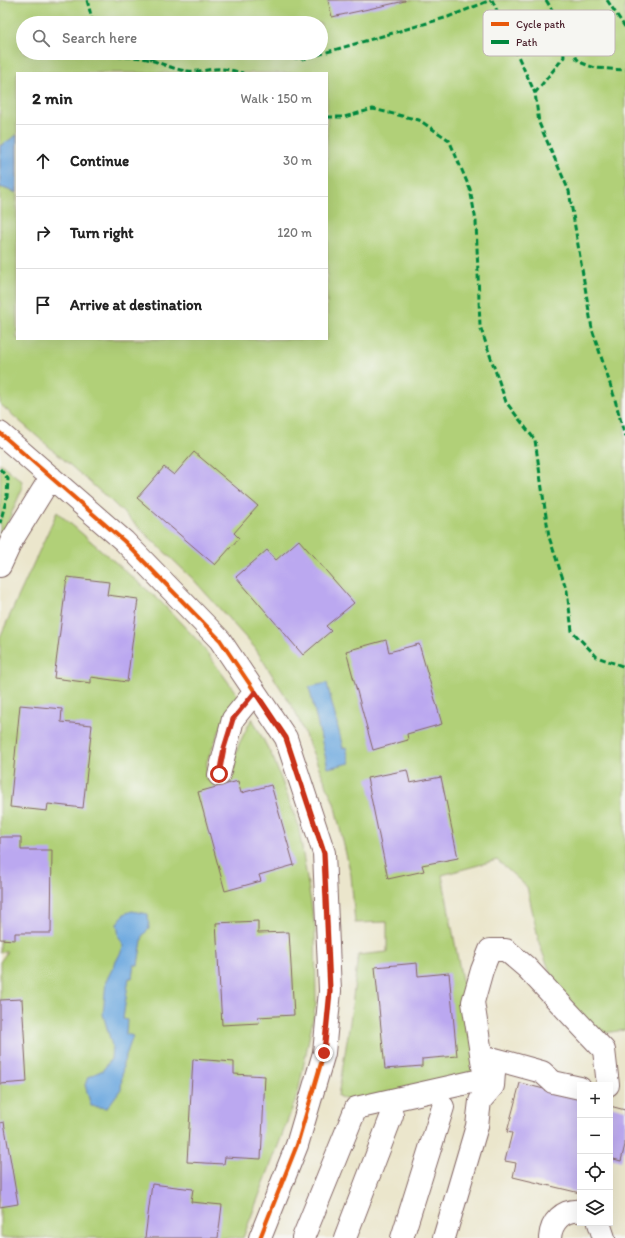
<!DOCTYPE html>
<meta charset="utf-8">
<style>
body{margin:0;font-family:Itim,sans-serif;background:#f6f6f6;color:#222}
.controls{position:absolute;right:12px;bottom:12px;display:grid;overflow:hidden;border-radius:0px;box-shadow:0 4px 16px #0002}
.controls button{width:36px;height:36px;display:grid;place-items:center;padding:0;border:0;border-bottom:1px solid #e0e0e0;background:#fff;color:#222;font:20px sans-serif}
.stop{position:absolute;width:12px;height:12px;margin:-9px;border:3px solid #c8321e;border-radius:50%;background:#fff}
.stop.end{background:#c8321e;border-color:#fff;box-shadow:0 1px 4px #0008}
.list{margin:0;padding:0;list-style:none}
h2{display:flex;justify-content:space-between;align-items:center;height:52px;margin:0;padding:0 16px;font-size:17px}
h2 small{font-size:13px;font-weight:400;color:#767676}
.list li{display:grid;grid-template-columns:26px 1fr auto;gap:12px;align-items:center;box-sizing:border-box;height:72px;padding:0 16px;border-top:1px solid #e0e0e0}
.list b{display:block;font-size:15px;white-space:nowrap}
.list em{font-size:13px;font-style:normal;color:#767676}
.icon{flex:none;width:22px;height:22px;fill:none;stroke:currentColor;stroke-width:2;stroke-linecap:round;stroke-linejoin:round}
.map{position:relative;flex:none;width:625px;height:1238px;overflow:hidden}
.search{position:absolute;background:#fff;box-shadow:0 4px 16px #0002;left:16px;top:16px;width:312px;height:44px;display:flex;align-items:center;gap:10px;box-sizing:border-box;padding:0 14px;border-radius:22px;color:#767676;font-size:15px}
.panel{position:absolute;background:#fff;box-shadow:0 4px 16px #0002;left:16px;top:72px;width:312px;height:268px;border-radius:0px}
.map>svg:first-child{display:block}
.green{fill:#b1d078;stroke:#7e7852;fill-rule:evenodd}
.water{fill:#70aae0;stroke:#5d6486}
.building{fill:#bba8f0}
.lines{fill:none;stroke-linecap:round;stroke-linejoin:round}
.minor-casing{stroke:#826563;stroke-width:24}
.path{stroke:#826563;stroke-width:2.5;stroke-dasharray:3 3;stroke-linecap:butt}
.minor{stroke:#fff;stroke-width:22}
.quiet{stroke:#00873e;stroke-width:3;stroke-dasharray:6 3;stroke-linecap:butt}
.cycleway-casing{stroke:#f6f6f2;stroke-width:6}
.cycleway{stroke:#e8590c;stroke-width:4}
.route{stroke:#c8321e;stroke-width:5}
.key{fill:#f6f6f2;stroke:#c2b6b6;stroke-width:1}
.key-label{font-size:11px;fill:#4a1f2b}
</style>
<div class="map">
<svg width="625" height="1238" viewBox="0 0 625 1238">
<rect width="100%" height="100%" fill="#f6f6f2"/>
<filter id="ink" filterUnits="userSpaceOnUse"><feTurbulence type="fractalNoise" baseFrequency=".025" numOctaves="2"/><feDisplacementMap in="SourceGraphic" scale="8" xChannelSelector="R" yChannelSelector="G"/><feConvolveMatrix kernelMatrix="1 2 1 2 8 2 1 2 1" color-interpolation-filters="sRGB"/></filter>
<filter id="wash" filterUnits="userSpaceOnUse"><feTurbulence type="fractalNoise" baseFrequency=".012" numOctaves="4" result="noise"/><feDisplacementMap in="SourceGraphic" scale="16" xChannelSelector="R" yChannelSelector="G"/><feGaussianBlur stdDeviation="0.9" result="paint"/><feColorMatrix in="noise" values="0 0 0 0 0 0 0 0 0 0 0 0 0 0 0 0 0 1.4 0 .05"/><feComposite in="paint" operator="in"/></filter>
<g filter="url(#wash)">
<rect width="100%" height="100%" fill="#ebe6cc"/>
<path class="green" d="M0 0H625V1030L597 1034 557 990 540 946 527 887 497 860 442 875 480 1075 351 1102 338 1096 350 1022 358 955 387 952V922L355 923 351 875 334 803 295 711 255 648 192 578 110 500 0 404ZM23 23H321V53H23ZM17 73H327V339H17Z
M0 463 22 481V489L0 540Z
M57 512 159 600 200 643 239 697 227 713 207 761 206 780 229 776 239 744 252 718 274 760 298 824 315 927 316 1004 298 1093 243 1238H0V962L7 952H0V637Z"/>
<path class="water" d="M17 135V193L0 187V146Z
M327 683 343 748 346 747 350 763 328 768 309 687Z
M132 911 148 914 149 929 143 935 138 965H134L132 978H129L123 1019 127 1020 126 1034 133 1036 123 1064 121 1089 107 1108 91 1106 85 1085 88 1077 103 1070 111 1059 112 1046 103 1014 106 981 124 946 119 937 117 924 124 914Z"/>
<g id="blocks">
<path class="building" d="M328 0H405V1L332 17Z
M194 452 258 506 234 533 239 538 215 565 137 498 164 467 174 475Z
M299 540 354 603 326 626 331 631 303 655 236 577 267 550 276 560Z
M67 577 109 582 107 595 138 599 127 682 91 677V683L54 678Z
M386 640 389 652 419 644 442 724 407 734 408 740 373 750 346 651Z
M20 705 62 709 61 722 92 725 83 808 48 804 47 811 10 807Z
M407 770 410 783 441 777 458 858 422 865 424 871 388 879 367 778Z
M238 781 241 793 271 785 294 865 259 875 261 881 225 891 198 792Z
M0 837H21V850H52L51 933H15V940L0 939Z
M258 921V933L289 932 294 1015 258 1017 259 1023 222 1025 216 923Z
M417 963 418 976 449 973 457 1056 422 1059V1066L385 1069 375 967Z
M22 999 27 1082 0 1084V1000Z
M193 1059 234 1062V1074L265 1076 261 1159 225 1157 224 1164 187 1162Z
M520 1083 580 1098V1193L513 1177 516 1163 505 1161 512 1133 507 1132Z
M610 1106 625 1110V1145L621 1161 610 1158Z
M4 1122 18 1204 0 1207V1123Z
M152 1184 193 1189 191 1202 222 1205 218 1238H145Z"/>
</g>
</g>
<g filter="url(#ink)">
<use href="#blocks" fill-opacity="0" stroke="#826563" stroke-width="1"/>
<g class="lines">
<defs>
<path id="minor" d="M0 433 124 541 220 640 286 738 324 853 330 991 324 1053 297 1145 260 1238
M0 566 12 540 51 477
M219 775 233 719 255 692
M599 1223 604 1238
M303 1238 356 1108 485 1079 473 1002 482 970 490 950H506L526 967 604 1050 608 1085
M345 1238 392 1115
M402 1238 443 1107
M444 1238 477 1126 480 1101 493 1086 495 1059 542 1072 553 1082 580 1088
M550 1238C551 1222 563 1209 580 1211"/>
</defs>
<use href="#minor" class="minor-casing"/>
<path class="path" d="M562 26 575 21"/>
<use href="#minor" class="minor"/>
<path class="quiet" d="M87 0 93 23
M492 0 535 93
M546 0 562 26 577 59 582 63 595 68 625 70
M607 0 625 27
M562 26 564 57 535 93 539 123 569 191 592 329 614 396 625 437
M108 53C117 59 131 56 141 58 157 60 172 70 188 71 198 72 206 70 215 69 225 68 234 71 243 73
M265 53 303 59 448 17 491 0
M150 59 167 53
M327 117H344L373 109 419 120 449 140 470 189 476 221 480 326 506 402 535 440 549 537 567 591 572 631 597 657 625 667
M0 469 8 479 7 497 0 523"/>
<defs>
<path id="cycleway" d="M0 433 124 541 220 640 286 738 324 853 330 991 324 1053 297 1145 260 1238"/>
</defs>
<use href="#cycleway" class="cycleway-casing"/>
<use href="#cycleway" class="cycleway"/>
</g>
</g>
<g class="lines" filter="url(#ink)">
<path class="route" d="M219 774 224 748 233 719 255 692 286 738 324 853 330 991 324 1053"/>
</g>
<rect x="483" y="10" width="132" height="46" rx="6" class="key"/>
<rect x="491" y="22" width="18" height="4" fill="#e8590c"/>
<rect x="491" y="40" width="18" height="4" fill="#00873e"/>
<g class="key-label">
<text x="516" y="28">Cycle path</text>
<text x="516" y="46">Path</text>
</g>
</svg>
<div class="controls">
<button>+</button>
<button>−</button>
<button><svg class="icon" aria-label="locate" viewBox="0 0 24 24"><circle cx="12" cy="12" r="6"/><path d="M12 2v4M12 18v4M2 12h4M18 12h4"/></svg></button>
<button><svg class="icon" aria-label="layers" viewBox="0 0 24 24"><path d="M12 4l9 5-9 5-9-5zM3 14l9 5 9-5"/></svg></button>
</div>
<div class="stop" style="left:219px;top:774px"></div>
<div class="stop end" style="left:324px;top:1053px"></div>
<div class="search"><svg class="icon" aria-label="search" viewBox="0 0 24 24"><circle cx="10" cy="10" r="6"/><path d="M15 15l6 6"/></svg>Search here</div>
<section class="panel">
<h2>2 min<small>Walk · 150 m</small></h2>
<ul class="list">
<li><svg class="icon" aria-label="ahead" viewBox="0 0 24 24"><path d="M12 20V5M6 11l6-6 6 6"/></svg><div><b>Continue</b></div><em>30 m</em></li>
<li><svg class="icon" aria-label="right" viewBox="0 0 24 24"><path d="M7 20v-9h11M14 6l5 5-5 5"/></svg><div><b>Turn right</b></div><em>120 m</em></li>
<li><svg class="icon" aria-label="arrive" viewBox="0 0 24 24"><path d="M6 21V4h12l-3 4 3 4H6"/></svg><div><b>Arrive at destination</b></div></li>
</ul>
</section>
</div>
